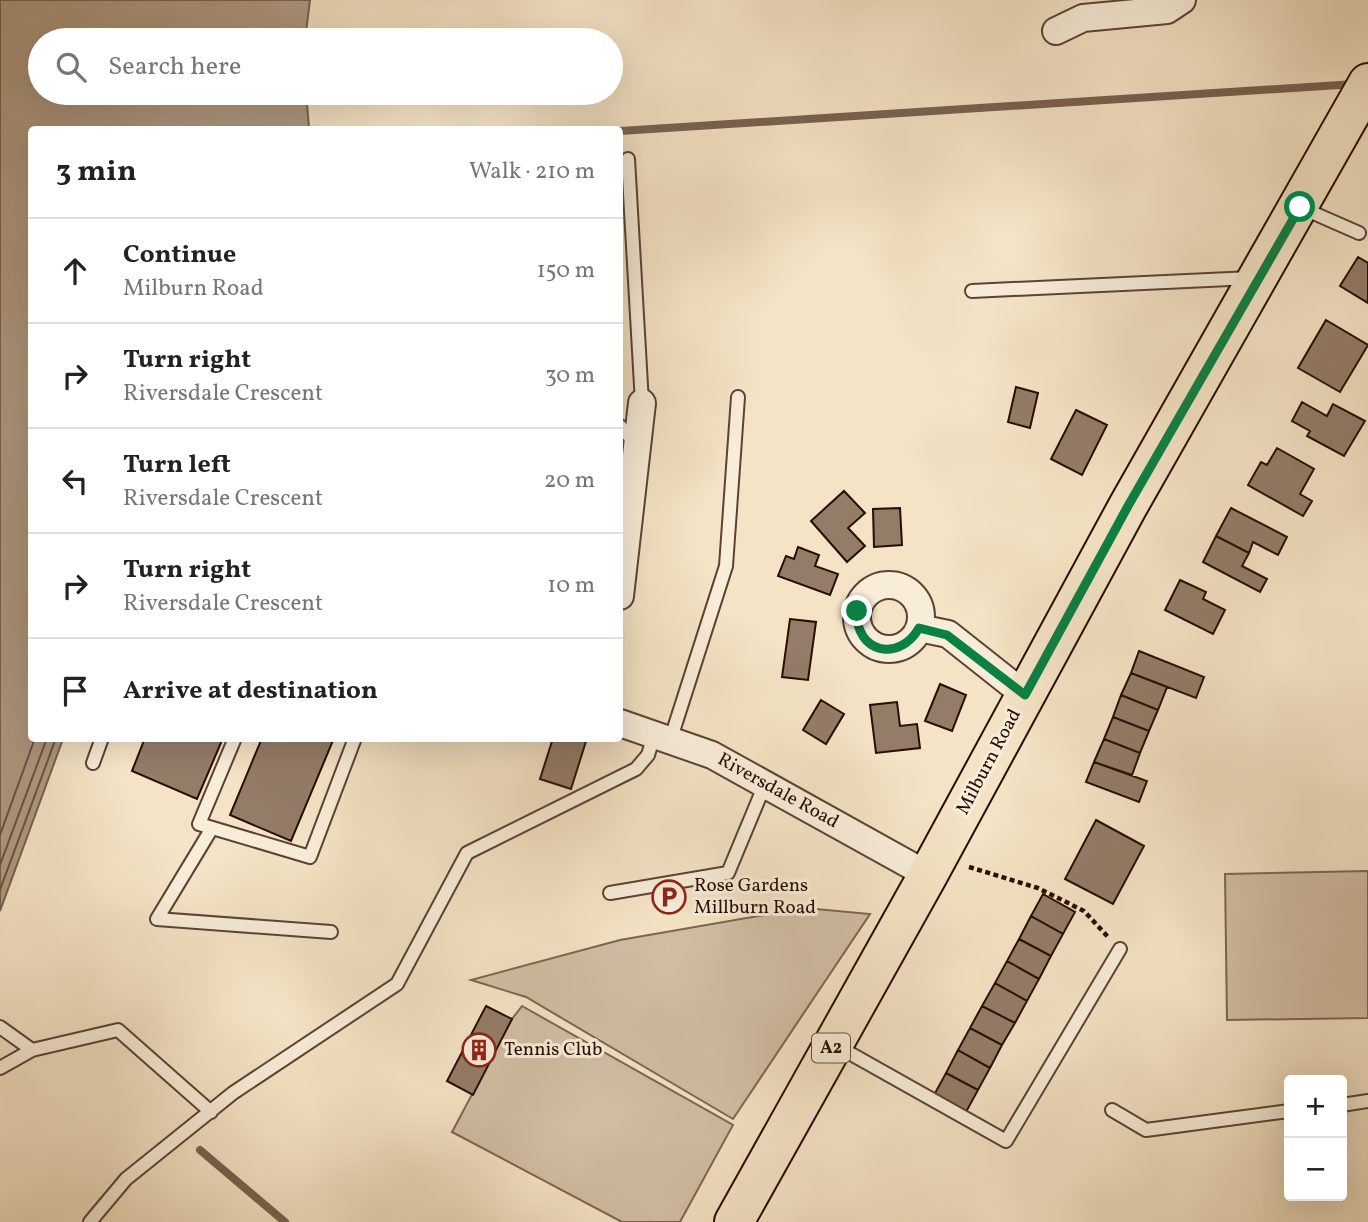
<!DOCTYPE html>
<meta charset="utf-8">
<style>
body{margin:0;font-family:Vollkorn,serif;background:#f2f2f2;color:#222}
.controls{position:absolute;right:21px;bottom:21px;display:grid;overflow:hidden;border-radius:7px;box-shadow:0 7px 28px #0002}
.controls button{width:63px;height:63px;display:grid;place-items:center;padding:0;border:0;border-bottom:2px solid #e0e0e0;background:#fff;color:#222;font:35px sans-serif}
.stop{position:absolute;width:21px;height:21px;margin:-16px;border:5px solid #0b8043;border-radius:50%;background:#fff}
.stop.end{background:#0b8043;border-color:#fff;box-shadow:0 2px 7px #0008}
.list{margin:0;padding:0;list-style:none}
h2{display:flex;justify-content:space-between;align-items:center;height:91px;margin:0;padding:0 28px;font-size:30px}
h2 small{font-size:23px;font-weight:400;color:#767676}
.list li{display:grid;grid-template-columns:46px 1fr auto;gap:21px;align-items:center;box-sizing:border-box;height:105px;padding:0 28px;border-top:2px solid #e0e0e0}
.list b{display:block;font-size:26px;white-space:nowrap}
.list p{margin:0;font-size:23px;white-space:nowrap;color:#767676}
.list em{font-size:23px;font-style:normal;color:#767676}
.icon{flex:none;width:38px;height:38px;fill:none;stroke:currentColor;stroke-width:2;stroke-linecap:round;stroke-linejoin:round}
.map{position:relative;flex:none;width:1368px;height:1222px;overflow:hidden}
.search{position:absolute;background:#fff;box-shadow:0 7px 28px #0002;left:28px;top:28px;width:595px;height:77px;display:flex;align-items:center;gap:18px;box-sizing:border-box;padding:0 24px;border-radius:38px;color:#767676;font-size:26px}
.panel{position:absolute;background:#fff;box-shadow:0 7px 28px #0002;left:28px;top:126px;width:595px;height:616px;border-radius:7px}
.map>svg:first-child{display:block}
.green{fill:#d1bea4;stroke:#7d6554;stroke-width:2}
.water{fill:#af9a83;stroke:#796150;stroke-width:2}
.lines{fill:none;stroke-linecap:round;stroke-linejoin:round}
.shore{stroke:#6c5343;stroke-width:2}
.stream{stroke:#796150;stroke-width:8}
.building{fill:#937c68;stroke:#290c03;stroke-width:2}
.lane-casing{stroke:#5c4234;stroke-width:16}
.street-casing{stroke:#5c4234;stroke-width:30}
.primary-casing{stroke:#290c03;stroke-width:42}
.path{stroke:#290c03;stroke-width:4.5;stroke-dasharray:5 3.5;stroke-linecap:butt}
.lane{stroke:#f8edd9;stroke-width:12}
.street{stroke:#f8edd9;stroke-width:26}
.primary{stroke:#f4e3c5;stroke-width:38}
.route{stroke:#0b8043;stroke-width:9}
.labels{text-anchor:middle;dominant-baseline:central;stroke-width:6;stroke-linejoin:round;paint-order:stroke}
.shield{fill:#f8edd9;stroke:#675043;stroke-width:2}
.shield-label{font-size:18px;font-weight:bold;fill:#290c03}
.street-label{font-size:19px;fill:#290c03;stroke:#f8edd9}
.poi-label{font-size:19px;fill:#290c03;stroke:#f8edd9;text-anchor:start}
</style>
<div class="map">
<svg width="1368" height="1222" viewBox="0 0 1368 1222">
<rect width="100%" height="100%" fill="#f4e3c5"/>
<filter id="stains"><feTurbulence type="fractalNoise" baseFrequency=".00286" numOctaves="4"/><feColorMatrix values="0 0 0 0 .2 0 0 0 0 .09 0 0 0 0 .02 0 0 0 .5 -.17"/></filter>
<radialGradient id="worn" r=".72"><stop offset=".6" stop-color="#630" stop-opacity="0"/><stop offset="1" stop-color="#630" stop-opacity=".3"/></radialGradient>
<path class="green" d="M1368 871V1018L1227 1020 1225 874Z
M805 908 870 914 733 1119 526 997 471 980 620 940Z
M522 1006 733 1125 680 1222H622L452 1132 512 1019Z"/>
<path class="water" d="M0 0H310L305 40H40V93H306L309 127 314 129 32 130V738L63 739 0 911Z"/>
<g class="lines">
<path class="shore" d="M0 835 35 738
M0 865 47 738
M0 890 56 738"/>
<path class="stream" d="M620 131 1355 84
M200 1150 285 1222"/>
</g>
<path class="building" d="M1358 257 1368 263V303L1340 286Z
M1326 320 1368 345 1340 392 1298 368Z
M1016 387 1038 393 1030 428 1008 422Z
M1302 402 1327 416 1333 404 1365 421 1344 456 1307 436 1310 431 1292 421Z
M1076 410 1107 425 1082 475 1051 459Z
M1277 448 1314 469 1300 494 1312 501 1303 516 1248 485 1261 462 1267 465Z
M844 491 865 513 848 528 865 546 847 562 811 521Z
M900 508 902 545 874 547 873 509Z
M1231 508 1287 537 1278 555 1253 542 1249 553 1216 536Z
M1216 536 1249 553 1242 566 1267 579 1260 592 1203 562Z
M798 547 819 555 815 566 838 574 830 595 778 576 786 556 794 559Z
M1180 580 1206 592 1203 599 1225 610 1213 634 1165 610Z
M790 619 816 622 808 680 782 677Z
M1139 651 1204 677 1196 698 1131 673Z
M1131 673 1167 687 1158 710 1121 695Z
M940 684 966 695 952 731 925 721Z
M1121 695 1158 710 1149 731 1113 717Z
M821 700 844 714 826 744 803 730Z
M897 702 900 726 917 724 920 748 876 753 870 705Z
M1113 717 1149 731 1140 753 1104 739Z
M145 738H223L197 799 132 771Z
M262 738H334L291 841 230 815Z
M553 738H587L571 789 540 779Z
M1104 739 1140 753 1132 775 1094 762Z
M1094 762 1147 781 1139 802 1086 782Z
M1096 820 1144 846 1113 904 1065 879Z
M1043 894 1075 912 1063 934 1031 916Z
M1031 916 1063 934 1051 956 1019 939Z
M1019 939 1051 956 1039 979 1007 961Z
M1007 961 1039 979 1027 1001 995 983Z
M995 983 1027 1001 1015 1023 982 1006Z
M486 1006 512 1019 473 1095 447 1081Z
M982 1006 1015 1023 1002 1045 970 1028Z
M970 1028 1002 1045 990 1068 958 1050Z
M958 1050 990 1068 978 1090 946 1073Z
M946 1073 978 1090 966 1112 934 1095Z"/>
<g class="lines">
<defs>
<path id="lane" d="M628 159 642 403
M1302 208 1359 233
M972 291 1251 278
M620 426 637 445
M235 738 199 824 310 857 355 738
M670 741 726 566 738 397
M93 763 102 738
M212 828 157 919 331 932
M610 893 728 873 765 784
M0 1027 32 1050
M837 1046 1006 1141 1120 949
M0 1068 32 1050 118 1030 211 1112
M1342 1105 1368 1101
M1112 1110 1146 1130 1289 1111
M90 1222 126 1179 233 1093 397 984 467 853 636 769 648 755 654 735"/>
<path id="street" d="M1056 31 1083 18 1167 10 1182 0
M857 617a32 32 0 1 1 64 0a32 32 0 1 1-64 0Z
M620 596 642 403
M919 628 948 634 1025 695
M620 723 712 755 928 875"/>
<path id="primary" d="M734 1222 928 875 1128 506 1368 83"/>
</defs>
<use href="#lane" class="lane-casing"/>
<use href="#street" class="street-casing"/>
<use href="#primary" class="primary-casing"/>
<path class="path" d="M969 867 1038 888 1084 911 1108 937"/>
<use href="#lane" class="lane"/>
<use href="#street" class="street"/>
<use href="#primary" class="primary"/>
</g>
<g class="lines">
<path class="route" d="M857 611C855 653 899 663 919 628L947 635 1025 695 1128 506 1300 207"/>
</g>
<defs>
<symbol id="parking-ring" viewBox="-11 -11 22 22"><circle r="9.5" fill="#f8edd9" stroke="#8f2418" stroke-width="1.5"/><path d="M-3.5-5.5H1a3.5 3.5 0 0 1 0 7H-1V5.5H-3.5ZM-1-3.4V-.6H.8a1.4 1.4 0 0 0 0-2.8Z" fill="#8f2418"/></symbol>
<symbol id="building-ring" viewBox="-11 -11 22 22"><circle r="9.5" fill="#f8edd9" stroke="#8f2418" stroke-width="1.5"/><path d="M-4-6H4V6H1V3H-1V6H-4ZM-2.5-4.3h1.7v1.8h-1.7ZM.8-4.3h1.7v1.8H.8ZM-2.5-1h1.7V.8h-1.7ZM.8-1h1.7V.8H.8Z" fill="#8f2418"/></symbol>
</defs>
<g fill-rule="evenodd">
<use href="#parking-ring" x="650" y="878" width="38" height="38"/>
<use href="#building-ring" x="460" y="1031" width="38" height="38"/>
</g>
<g class="labels">
<rect class="shield" x="812" y="1033.5" width="38" height="29" rx="5"/>
<g class="shield-label">
<text x="831" y="1048">A2</text>
</g>
<g class="street-label">
<text transform="translate(989 762) rotate(-62)">Milburn Road</text>
<text transform="translate(778 791) rotate(29)">Riversdale Road</text>
</g>
<g class="poi-label">
<text x="694" y="886">Rose Gardens<tspan x="694" dy="22">Millburn Road</tspan></text>
<text x="504" y="1050">Tennis Club</text>
</g>
</g>
<rect width="100%" height="100%" filter="url(#stains)"/>
<rect width="100%" height="100%" fill="url(#worn)"/>
</svg>
<div class="controls">
<button>+</button>
<button>−</button>
</div>
<div class="stop" style="left:1300px;top:207px"></div>
<div class="stop end" style="left:857px;top:611px"></div>
<div class="search"><svg class="icon" aria-label="search" viewBox="0 0 24 24"><circle cx="10" cy="10" r="6"/><path d="M15 15l6 6"/></svg>Search here</div>
<section class="panel">
<h2>3 min<small>Walk · 210 m</small></h2>
<ul class="list">
<li><svg class="icon" aria-label="ahead" viewBox="0 0 24 24"><path d="M12 20V5M6 11l6-6 6 6"/></svg><div><b>Continue</b><p>Milburn Road</p></div><em>150 m</em></li>
<li><svg class="icon" aria-label="right" viewBox="0 0 24 24"><path d="M7 20v-9h11M14 6l5 5-5 5"/></svg><div><b>Turn right</b><p>Riversdale Crescent</p></div><em>30 m</em></li>
<li><svg class="icon" aria-label="left" viewBox="0 0 24 24"><path d="M17 20v-9H6M10 6l-5 5 5 5"/></svg><div><b>Turn left</b><p>Riversdale Crescent</p></div><em>20 m</em></li>
<li><svg class="icon" aria-label="right" viewBox="0 0 24 24"><path d="M7 20v-9h11M14 6l5 5-5 5"/></svg><div><b>Turn right</b><p>Riversdale Crescent</p></div><em>10 m</em></li>
<li><svg class="icon" aria-label="arrive" viewBox="0 0 24 24"><path d="M6 21V4h12l-3 4 3 4H6"/></svg><div><b>Arrive at destination</b></div></li>
</ul>
</section>
</div>
